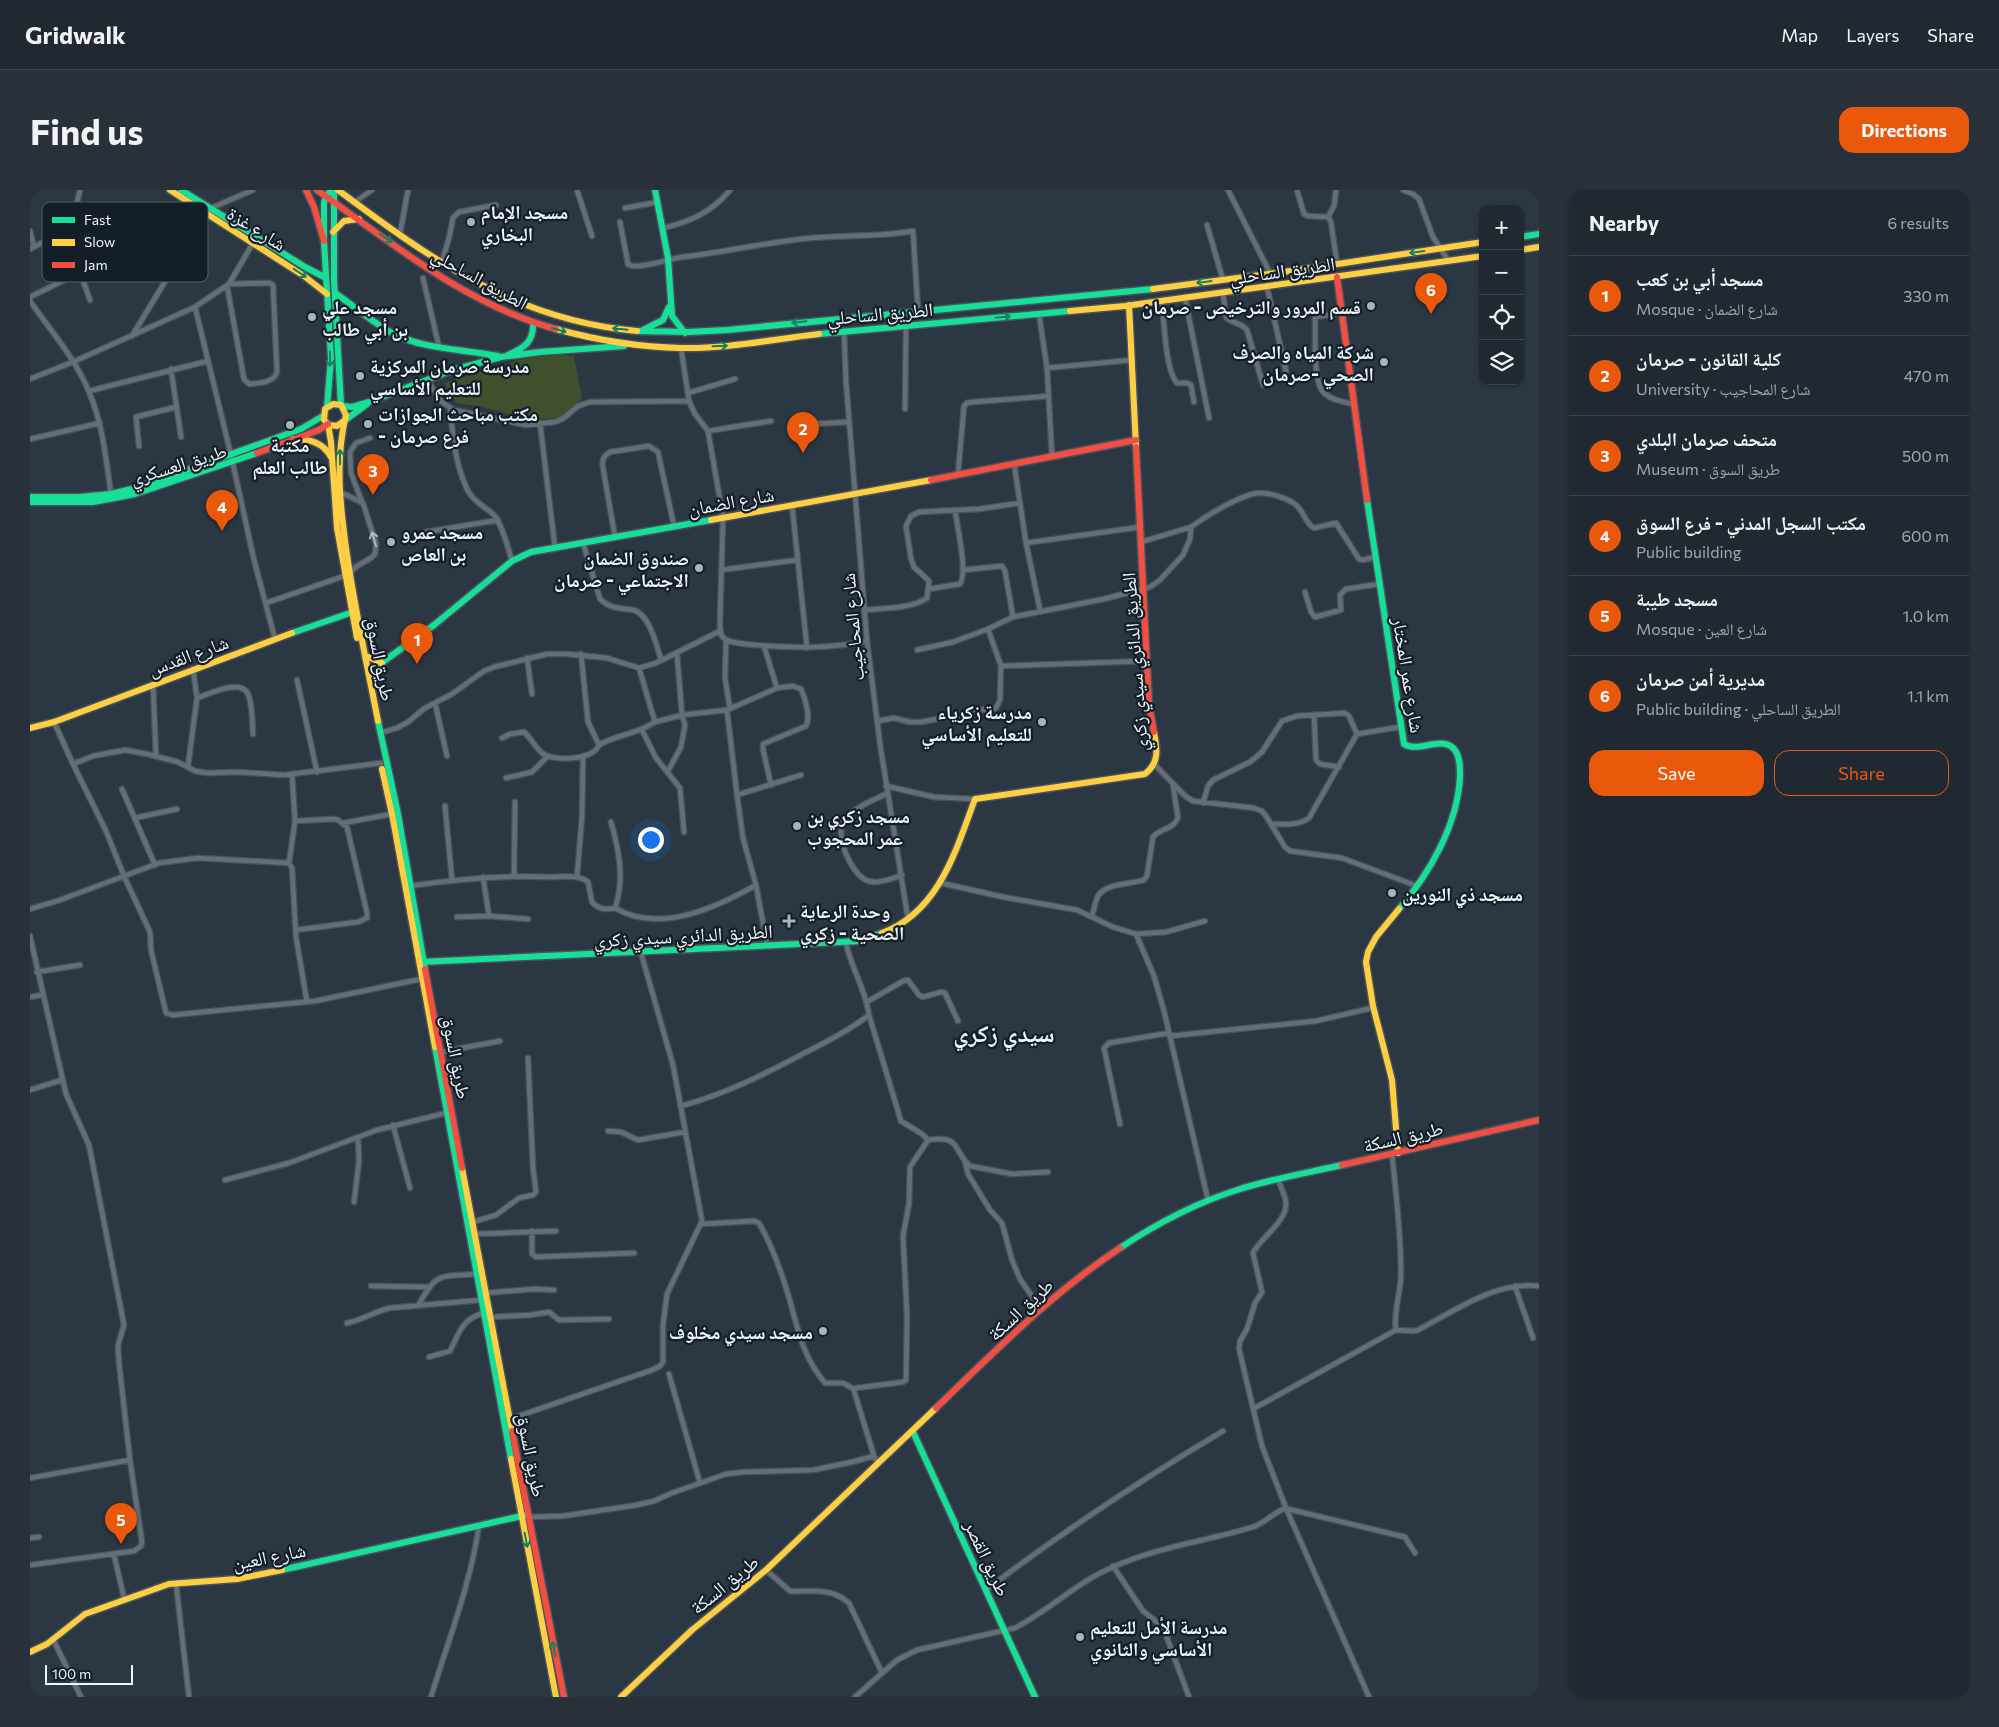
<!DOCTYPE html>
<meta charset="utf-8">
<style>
body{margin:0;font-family:Commissioner,"Noto Naskh Arabic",sans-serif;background:#28313a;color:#f1f3f6}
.controls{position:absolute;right:15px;top:15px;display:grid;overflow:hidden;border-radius:10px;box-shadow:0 1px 4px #0004}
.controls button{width:45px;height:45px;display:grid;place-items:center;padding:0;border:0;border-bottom:1px solid #3d454d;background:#202932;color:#f1f3f6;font:25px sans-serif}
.scale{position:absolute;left:15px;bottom:12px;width:88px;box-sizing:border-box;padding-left:5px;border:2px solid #edf6fe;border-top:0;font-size:14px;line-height:18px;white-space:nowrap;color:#edf6fe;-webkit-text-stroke:4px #141e27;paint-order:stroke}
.you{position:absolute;left:620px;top:649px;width:18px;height:18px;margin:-12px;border:4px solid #fff;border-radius:50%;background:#1a73e8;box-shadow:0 0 0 8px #1a73e833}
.badge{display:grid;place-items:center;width:32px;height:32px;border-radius:50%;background:#ea580c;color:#fff;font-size:16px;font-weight:700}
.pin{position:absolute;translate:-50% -41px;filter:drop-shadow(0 1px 2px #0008)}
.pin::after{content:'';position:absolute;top:26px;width:18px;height:15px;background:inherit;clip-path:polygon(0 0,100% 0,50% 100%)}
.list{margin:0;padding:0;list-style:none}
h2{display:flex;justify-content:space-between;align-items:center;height:65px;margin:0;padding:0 20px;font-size:21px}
h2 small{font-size:16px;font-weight:400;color:#a2a6ac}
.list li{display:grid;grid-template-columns:32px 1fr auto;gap:15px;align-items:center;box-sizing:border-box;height:80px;padding:0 20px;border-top:1px solid #3d454d}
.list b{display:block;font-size:19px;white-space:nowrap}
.list p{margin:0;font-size:16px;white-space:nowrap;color:#a2a6ac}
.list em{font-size:16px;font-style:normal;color:#a2a6ac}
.actions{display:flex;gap:10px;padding:15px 20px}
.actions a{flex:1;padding:11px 0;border:1px solid #ea580c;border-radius:15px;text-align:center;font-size:18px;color:#ea580c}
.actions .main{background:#ea580c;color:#fff}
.icon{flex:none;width:28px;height:28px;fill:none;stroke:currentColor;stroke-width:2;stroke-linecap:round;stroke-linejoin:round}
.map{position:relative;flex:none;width:1509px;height:1507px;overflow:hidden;border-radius:15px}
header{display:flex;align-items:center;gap:30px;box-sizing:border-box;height:70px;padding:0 25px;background:#202932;border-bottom:1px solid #3d454d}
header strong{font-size:24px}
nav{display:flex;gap:28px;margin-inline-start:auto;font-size:18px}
.intro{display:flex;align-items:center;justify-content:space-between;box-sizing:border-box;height:120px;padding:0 30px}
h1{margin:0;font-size:35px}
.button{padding:12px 22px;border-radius:15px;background:#ea580c;color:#fff;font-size:18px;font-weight:700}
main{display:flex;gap:30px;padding:0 30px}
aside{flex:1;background:#202932;border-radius:15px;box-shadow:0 1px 4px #0004}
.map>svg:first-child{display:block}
.green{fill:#404f2c}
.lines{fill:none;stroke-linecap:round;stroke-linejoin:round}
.street-casing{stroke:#48525b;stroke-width:7}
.fast-casing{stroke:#48525b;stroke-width:9}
.slow-casing{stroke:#48525b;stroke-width:9}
.jam-casing{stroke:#48525b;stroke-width:9}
.street{stroke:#646e77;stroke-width:4.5}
.fast{stroke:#16e098;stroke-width:6}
.slow{stroke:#ffcf43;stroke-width:6}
.jam{stroke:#f24e42;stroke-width:6}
.oneway{stroke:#157f60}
.oneway2{stroke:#afb9c1}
.poi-dot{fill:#a9b3bc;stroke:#141e27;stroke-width:2}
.labels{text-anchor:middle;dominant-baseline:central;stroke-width:4.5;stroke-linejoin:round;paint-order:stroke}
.poi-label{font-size:19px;font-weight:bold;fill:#edf6fe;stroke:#141e27;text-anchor:start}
.street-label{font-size:19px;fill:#edf6fe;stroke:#141e27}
.district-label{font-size:24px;font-weight:bold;fill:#edf6fe;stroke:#141e27}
.key{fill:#141e27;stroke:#555f68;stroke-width:1}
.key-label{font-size:14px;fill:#edf6fe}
</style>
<header>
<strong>Gridwalk</strong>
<nav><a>Map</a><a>Layers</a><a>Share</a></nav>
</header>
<div class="intro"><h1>Find us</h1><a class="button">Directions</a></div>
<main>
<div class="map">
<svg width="1509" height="1507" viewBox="0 0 1509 1507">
<rect width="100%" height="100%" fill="#2b3742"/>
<path class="green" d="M533 165 544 166 552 209 531 227 517 229H499L447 216 426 213 414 193 495 168Z"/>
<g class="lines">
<defs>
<path id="street" d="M547 0 562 46
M1198 0 1240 83
M1267 0 1274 24 1278 26 1298 27 1301 32 1307 74
M1373 0 1383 4 1389 9 1403 47 1418 70
M325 12 342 0
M595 18 628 12
M1298 27 1304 16 1306 0
M590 32 598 74C606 81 640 68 653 67 696 62 738 52 781 48 815 45 850 47 883 41L888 121
M1177 35 1193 90
M633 38C660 32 682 22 700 0
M0 41 4 57
M370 44 378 0
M0 59C35 40 41 42 50 0
M412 72 419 48 423 28 429 22 466 15
M50 82 60 110
M393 88 409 157
M197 96 214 189 219 194C229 193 244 193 247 182L243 95 239 93 199 94
M1237 97 1256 181
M1193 103 1196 127C1202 134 1211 132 1217 140L1233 195
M0 107C25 94 88 68 98 42
M1155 108 1179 228
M0 111C20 140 46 169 59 202 73 234 76 270 81 304
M1132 111C1134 130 1135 179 1147 193H1157L1161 195 1164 212
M165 117 201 265 224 370 245 449
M1311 123 1285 127C1286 144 1282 191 1294 203 1302 210 1313 212 1323 214
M1009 124 1017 178 1022 266
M814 141 816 192 837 451 850 554 878 729
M102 146 179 19 223 0
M651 158 659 211 665 224 678 241 693 327 690 431C690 437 689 446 695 449 703 454 716 454 725 455 763 458 799 459 837 451
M1017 178 1102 170
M141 179 151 247
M0 189 43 172 165 117 199 94 223 53
M397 190 412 212 424 220 496 235 525 232 534 228 548 216 560 212 659 211
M59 201 178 171
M658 203 705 189
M420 218C423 246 425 275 438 301 444 312 454 316 463 324 472 333 478 358 482 371
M875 219 876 136
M510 233 525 358
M781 234 819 232
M678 241 741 231
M0 249 70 233
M109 256 106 227 146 217
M984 273 996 353 1010 420
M928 284 934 216 937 213 944 212 1019 206
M332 312 321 283 320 262 326 253 340 248
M762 315 777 458
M396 342 468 330
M585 347 573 278C572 270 573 266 580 262L619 256 628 262 644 336
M1111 352 1161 337
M553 353 570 409C580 419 590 418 603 420 619 423 627 456 631 470
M996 353 1110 337
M691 380 767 370
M933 380 972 376 975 381 983 427
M899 399 930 394C938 382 927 336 925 320
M1275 402 1281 422 1285 427 1311 420 1310 405 1316 399 1349 394
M236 413 320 384C325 373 338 373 345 364L346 354 333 313 310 302
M835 420C853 418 881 419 897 408L899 391 884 377 881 369 876 336 881 326 889 322 949 319 990 313
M696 450 695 488 700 519
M734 456 747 498
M887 460 923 452 958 439
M551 464 558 532 569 555
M497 468 502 504
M971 476 1117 471
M609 478 625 532 652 525 697 520 747 498 763 496 771 499C775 508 781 527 776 536L733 554V559L741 595
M267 490 287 582
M123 494 126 566
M167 508C179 504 211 488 218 504 223 515 222 532 223 544
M405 513 417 566
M697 520 707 605
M1284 525 1286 570 1290 574 1309 577
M847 531 864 528 880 532H891L929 525 943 519 961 520 966 518 970 510 971 476 958 439 983 427 1074 409 1120 397 1130 390 1153 365 1160 349 1161 337C1176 326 1210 305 1228 303 1239 302 1256 308 1265 314 1274 321 1275 333 1284 338L1306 333 1329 369 1333 370 1345 367
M24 532 43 574 76 641 94 686 120 742 121 760 136 823 143 825 285 811 391 789
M612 540 626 568 650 598 654 642
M350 543 367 538 378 532 395 518 422 504 454 481 464 477 517 464H537L577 468 609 478 626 473 690 441
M472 548 480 544 494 542C501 548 505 557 512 563 523 572 564 570 569 555 587 544 606 545 625 532
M43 574 63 566 95 560 117 564 148 572 165 581 177 583 209 582 254 585 351 573
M1125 575 1155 606 1163 611 1224 618 1232 621 1236 626 1255 657 1260 661 1312 668 1387 696
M158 576 167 508 163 479
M638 581 651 557 655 535 652 525 647 464
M262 584 265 631 259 673 262 678 266 747 277 812
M476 588 502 582 518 566
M856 596 904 607 945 609
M92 599 125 675
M858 603C844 610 825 617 815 629 803 643 821 685 838 691 849 694 861 689 872 685
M1173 613 1178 596 1183 590 1220 572 1232 562 1252 531 1267 526 1315 523 1319 526 1327 544
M415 616 422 690
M105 628 147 619
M265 631 304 629 308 630 317 637 337 723V728L328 732 266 740
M581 632C589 660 595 690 585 718
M313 633 362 624
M1241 634C1255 634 1268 636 1279 628L1327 544 1370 537
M484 686 485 612
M453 687 459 726
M547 687 552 626 553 567
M911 693 973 707 1047 720 1083 737 1106 744 1136 742 1175 731
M380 696C427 689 473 685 520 687 532 687 548 684 558 692L562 712C568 719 577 720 585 718 629 744 686 718 726 695
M0 719 30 710 129 673 168 668 259 673
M1062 726C1064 720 1065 712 1068 706 1076 693 1101 694 1114 690L1117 686 1123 647C1130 638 1143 640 1148 628L1143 595
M427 727 459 726 498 729
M1106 744 1124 786 1134 821 1178 1010
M0 746 36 904 59 955 94 1135 88 1155 89 1173 100 1270 112 1352 111 1356 104 1361 0 1375
M816 753C821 778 836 800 839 825L871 931 892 944 898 950C932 945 922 960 940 976L982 984 1018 982
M737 755 726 695 713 648 707 605 771 585
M7 782 50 775
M0 807 12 805
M837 812 873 791 878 790 889 805 893 807 911 802 915 803 928 831
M1140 846 1286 831 1342 818
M411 862 470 851
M0 900 32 890
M651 916C692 905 729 887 767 867 792 854 817 842 839 825
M1090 934 1074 858 1079 853 1139 843
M363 935 380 998
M578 941 591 942 608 950 655 942
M1362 964C1366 1004 1371 1043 1371 1083 1371 1103 1363 1121 1366 1140
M935 972 938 984 960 1020 972 1033 982 1070 990 1089 1010 1118
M195 990 259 973 347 940 416 923
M1248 990C1251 997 1255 1005 1256 1013 1257 1032 1230 1048 1223 1063L1232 1102 1225 1113 1217 1139 1210 1151 1209 1159 1232 1256 1256 1318
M324 1012 329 971 328 948
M443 1032 466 1025 489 1008 503 1005 506 1002 503 978 498 868
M672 1034 724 1031 729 1033C741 1054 750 1078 757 1101 768 1136 770 1163 795 1193H813L824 1199
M502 1041V1064L506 1067 604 1063
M445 1044 526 1041
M341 1096 398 1097
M1485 1096 1503 1148
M456 1103 504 1099 524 1100
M388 1116C407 1081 409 1087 446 1084
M461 1127 500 1125 519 1122 529 1130 579 1129
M317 1133C333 1130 345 1121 360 1118L451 1110
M399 1167 420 1161C430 1142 431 1130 453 1123
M639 1184 670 1293
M1223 1219 1366 1140 1383 1141 1388 1140C1425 1121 1465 1091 1509 1096
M480 1229 622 1180 630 1176 633 1172V1135L637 1104 672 1031 643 875 611 763
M848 1274 844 1266 824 1201 826 1198 873 1192 876 1190 877 1126 873 1046 879 1014 880 977 898 950
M0 1288 100 1270
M1258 1319 1375 1347 1385 1363
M498 1327 533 1326 607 1315 624 1311 642 1303 696 1284 713 1282 783 1280 822 1272 844 1266
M0 1348 9 1347
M84 1365 94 1408
M1083 1376 1113 1421 1133 1437 1159 1507
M736 1380 760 1401C782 1402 801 1397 819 1413L852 1483
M146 1393 159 1507
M956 1400C1032 1342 1111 1290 1193 1241
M24 1451 51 1507
M401 1507C418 1451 441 1393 449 1335
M825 1507 867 1470 887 1460 985 1438C1020 1420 1047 1392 1083 1377 1127 1357 1177 1351 1223 1337 1235 1333 1244 1322 1256 1318L1339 1507"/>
<path id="fast" d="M151 0 275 77 296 88
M304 0V90L311 215
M625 0 638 68 642 126 655 143
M1490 47 1509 44
M305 103C324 116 342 132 362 143 394 160 434 159 468 166
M613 140 633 130 639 117
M607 141 659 142 697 140 1123 99
M789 144 1040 121
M478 165C494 158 504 152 503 133
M312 216 322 217 339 212 423 180 471 167 510 162 594 156
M297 217 301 168 294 51V13L296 6 301 0
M314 231 337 214
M0 307H50L81 304 110 297 271 239 293 226
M1337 310 1374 554C1388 563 1408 547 1422 557 1430 563 1430 577 1430 586 1428 634 1400 683 1369 719
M0 312H63L105 304 227 263
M262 443 326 421
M339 484 343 479 404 435 482 371 501 362 681 330
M348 531 368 624 395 779
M391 772 831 751 852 743
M405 857 481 1269
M1090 1058C1126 1034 1166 1013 1207 1000 1241 989 1277 983 1312 975
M883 1242 1005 1507
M252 1380 496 1325"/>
<path id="slow" d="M140 0 274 86 297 104
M308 0C402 70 487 131 607 141
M303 42 314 31 329 29
M1490 60 1509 57
M1123 99 1268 80 1453 52
M1099 115 1106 257
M1040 121 1095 116 1453 66
M526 139C566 150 609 157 651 158 697 159 744 149 789 144
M314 231 307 236 299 235 294 230 295 219 303 214 311 215 316 225C305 269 310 314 316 358 324 416 337 474 348 531
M298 234 301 252 307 338 327 448
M263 249C279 249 293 252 301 267
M681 330 901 290
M336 466 352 473
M0 538 24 532 262 443
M352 579 362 624 405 857
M852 743C909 722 926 660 945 609L1115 584C1130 572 1127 559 1124 542
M1368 963 1362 890 1343 816 1336 772 1338 762 1346 747 1369 719
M432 978 482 1241
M481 1269 526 1507
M0 1462 17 1454 55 1424 139 1394 207 1389 252 1380
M591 1507 662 1440 736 1380 906 1218"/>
<path id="jam" d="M276 0 284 17 294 51
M287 0C362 53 436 115 526 139
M1307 87 1337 310
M1106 257 1119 515 1124 542
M227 263 289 240 298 234
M901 290 1106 250
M395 779 432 978
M1312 975 1509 930
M906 1218C965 1161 1022 1103 1090 1058
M482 1241 534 1507"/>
</defs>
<use href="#street" class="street-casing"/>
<use href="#fast" class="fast-casing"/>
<use href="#slow" class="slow-casing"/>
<use href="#jam" class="jam-casing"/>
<use href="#street" class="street"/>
<use href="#fast" class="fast"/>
<use href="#slow" class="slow"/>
<use href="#jam" class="jam"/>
</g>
<defs><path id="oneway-shaft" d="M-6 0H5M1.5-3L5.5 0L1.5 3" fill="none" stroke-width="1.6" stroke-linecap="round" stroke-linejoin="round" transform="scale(1.25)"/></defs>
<g class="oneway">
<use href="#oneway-shaft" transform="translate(356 48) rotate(35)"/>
<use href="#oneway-shaft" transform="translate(1387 62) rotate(172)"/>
<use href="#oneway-shaft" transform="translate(270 83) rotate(34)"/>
<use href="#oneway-shaft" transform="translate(1174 92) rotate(172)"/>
<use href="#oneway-shaft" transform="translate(973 127) rotate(-6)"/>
<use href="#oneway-shaft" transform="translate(769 132) rotate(174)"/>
<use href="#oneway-shaft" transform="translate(590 139) rotate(-174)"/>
<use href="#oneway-shaft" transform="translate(529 140) rotate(16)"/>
<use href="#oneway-shaft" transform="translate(690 156) rotate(-2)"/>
<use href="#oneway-shaft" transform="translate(300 169) rotate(90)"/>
<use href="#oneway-shaft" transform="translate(310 267) rotate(-90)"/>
<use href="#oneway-shaft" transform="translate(496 1350) rotate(79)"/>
<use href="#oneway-shaft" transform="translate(524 1459) rotate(-101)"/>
</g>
<use class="oneway2" href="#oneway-shaft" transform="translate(344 349) rotate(-106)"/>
<g class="poi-dot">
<circle cx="441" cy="32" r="5"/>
<circle cx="1341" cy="116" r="5"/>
<circle cx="282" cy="127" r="5"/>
<circle cx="1354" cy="172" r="5"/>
<circle cx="330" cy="186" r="5"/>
<circle cx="338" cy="234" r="5"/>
<circle cx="260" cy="235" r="5"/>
<circle cx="361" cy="352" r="5"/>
<circle cx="669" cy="378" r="5"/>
<circle cx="1012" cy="532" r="5"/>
<circle cx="767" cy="636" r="5"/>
<circle cx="1362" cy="703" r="5"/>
<path d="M756.5 723.5h5v5h5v5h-5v5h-5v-5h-5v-5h5z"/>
<circle cx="793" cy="1141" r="5"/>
<circle cx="1050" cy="1447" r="5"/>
</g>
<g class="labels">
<g class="poi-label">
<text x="451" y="21">مسجد الإمام<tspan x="451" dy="22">البخاري</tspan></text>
<text x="292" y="116">مسجد علي<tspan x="292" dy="22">بن أبي طالب</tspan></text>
<text x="1331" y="116" text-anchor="end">قسم المرور والترخيص - صرمان</text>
<text x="1344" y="161" text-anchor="end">شركة المياه والصرف<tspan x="1344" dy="22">الصحي -صرمان</tspan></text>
<text x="340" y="175">مدرسة صرمان المركزية<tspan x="340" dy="22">للتعليم الأساسي</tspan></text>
<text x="348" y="223">مكتب مباحث الجوازات<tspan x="348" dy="22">- فرع صرمان</tspan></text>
<text x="260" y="254" text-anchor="middle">مكتبة<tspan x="260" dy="22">طالب العلم</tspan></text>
<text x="371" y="341">مسجد عمرو<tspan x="371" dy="22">بن العاص</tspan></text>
<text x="659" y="367" text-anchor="end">صندوق الضمان<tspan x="659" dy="22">الاجتماعي - صرمان</tspan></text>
<text x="1002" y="521" text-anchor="end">مدرسة زكرياء<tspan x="1002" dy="22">للتعليم الأساسي</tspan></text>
<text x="777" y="625">مسجد زكري بن<tspan x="777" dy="22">عمر المحجوب</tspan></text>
<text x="1372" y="703">مسجد ذي النورين</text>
<text x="770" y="720">وحدة الرعاية<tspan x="770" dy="22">الصحية - زكري</tspan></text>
<text x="783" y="1141" text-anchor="end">مسجد سيدي مخلوف</text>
<text x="1060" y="1436">مدرسة الأمل للتعليم<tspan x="1060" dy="22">الأساسي والثانوي</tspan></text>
</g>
<g class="street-label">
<text transform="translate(227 38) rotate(32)">شارع غزة</text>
<text transform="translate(1252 80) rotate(-8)">الطريق الساحلي</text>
<text transform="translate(450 88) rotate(29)">الطريق الساحلي</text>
<text transform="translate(850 123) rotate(-5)">الطريق الساحلي</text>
<text transform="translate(148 274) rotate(-17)">طريق العسكري</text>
<text transform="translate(701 311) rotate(-10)">شارع الضمان</text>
<text transform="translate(822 437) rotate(-95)">شارع المحاجيب</text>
<text transform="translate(158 465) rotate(-20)">شارع القدس</text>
<text transform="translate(351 469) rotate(79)">طريق السوق</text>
<text transform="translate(1104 472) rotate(-94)">الطريق الدائري سيدي زكري</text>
<text transform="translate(1379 485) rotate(81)">شارع عمر المختار</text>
<text transform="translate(653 745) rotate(-3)">الطريق الدائري سيدي زكري</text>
<text transform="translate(427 867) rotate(79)">طريق السوق</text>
<text transform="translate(1373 946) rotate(-13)">طريق السكة</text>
<text transform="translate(990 1119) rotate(-43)">طريق السكة</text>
<text transform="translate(502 1265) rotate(79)">طريق السوق</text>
<text transform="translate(239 1366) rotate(-11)">شارع العين</text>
<text transform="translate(958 1368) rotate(65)">طريق القصر</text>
<text transform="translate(694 1394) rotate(-39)">طريق السكة</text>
</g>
<g class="district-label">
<text x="974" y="842">سيدي زكري</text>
</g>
</g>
<rect x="12" y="12" width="166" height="80" rx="8" class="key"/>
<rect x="22" y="27" width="23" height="6" fill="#16e098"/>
<rect x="22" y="49" width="23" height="7" fill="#ffcf43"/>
<rect x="22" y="72" width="23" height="6" fill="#f24e42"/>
<g class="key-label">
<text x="54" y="35">Fast</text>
<text x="54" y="57">Slow</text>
<text x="54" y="80">Jam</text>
</g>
</svg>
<div class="controls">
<button>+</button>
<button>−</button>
<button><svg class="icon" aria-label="locate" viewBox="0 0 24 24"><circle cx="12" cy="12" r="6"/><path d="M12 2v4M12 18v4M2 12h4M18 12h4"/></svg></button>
<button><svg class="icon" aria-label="layers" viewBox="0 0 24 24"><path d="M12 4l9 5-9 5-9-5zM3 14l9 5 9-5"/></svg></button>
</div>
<div class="scale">100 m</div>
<div class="you"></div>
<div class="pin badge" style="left:387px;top:474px">1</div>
<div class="pin badge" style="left:773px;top:263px">2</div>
<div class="pin badge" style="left:343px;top:305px">3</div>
<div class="pin badge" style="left:192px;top:341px">4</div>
<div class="pin badge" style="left:91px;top:1354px">5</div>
<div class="pin badge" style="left:1401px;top:124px">6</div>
</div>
<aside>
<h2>Nearby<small>6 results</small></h2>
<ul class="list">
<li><span class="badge">1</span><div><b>مسجد أبي بن كعب</b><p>Mosque · شارع الضمان</p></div><em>330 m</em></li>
<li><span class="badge">2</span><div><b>كلية القانون - صرمان</b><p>University · شارع المحاجيب</p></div><em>470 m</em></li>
<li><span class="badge">3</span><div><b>متحف صرمان البلدي</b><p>Museum · طريق السوق</p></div><em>500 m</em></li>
<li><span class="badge">4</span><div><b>مكتب السجل المدني - فرع السوق</b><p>Public building</p></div><em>600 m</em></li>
<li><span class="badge">5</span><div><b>مسجد طيبة</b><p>Mosque · شارع العين</p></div><em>1.0 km</em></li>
<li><span class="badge">6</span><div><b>مديرية أمن صرمان</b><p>Public building · الطريق الساحلي</p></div><em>1.1 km</em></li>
</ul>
<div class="actions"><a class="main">Save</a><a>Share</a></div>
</aside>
</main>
